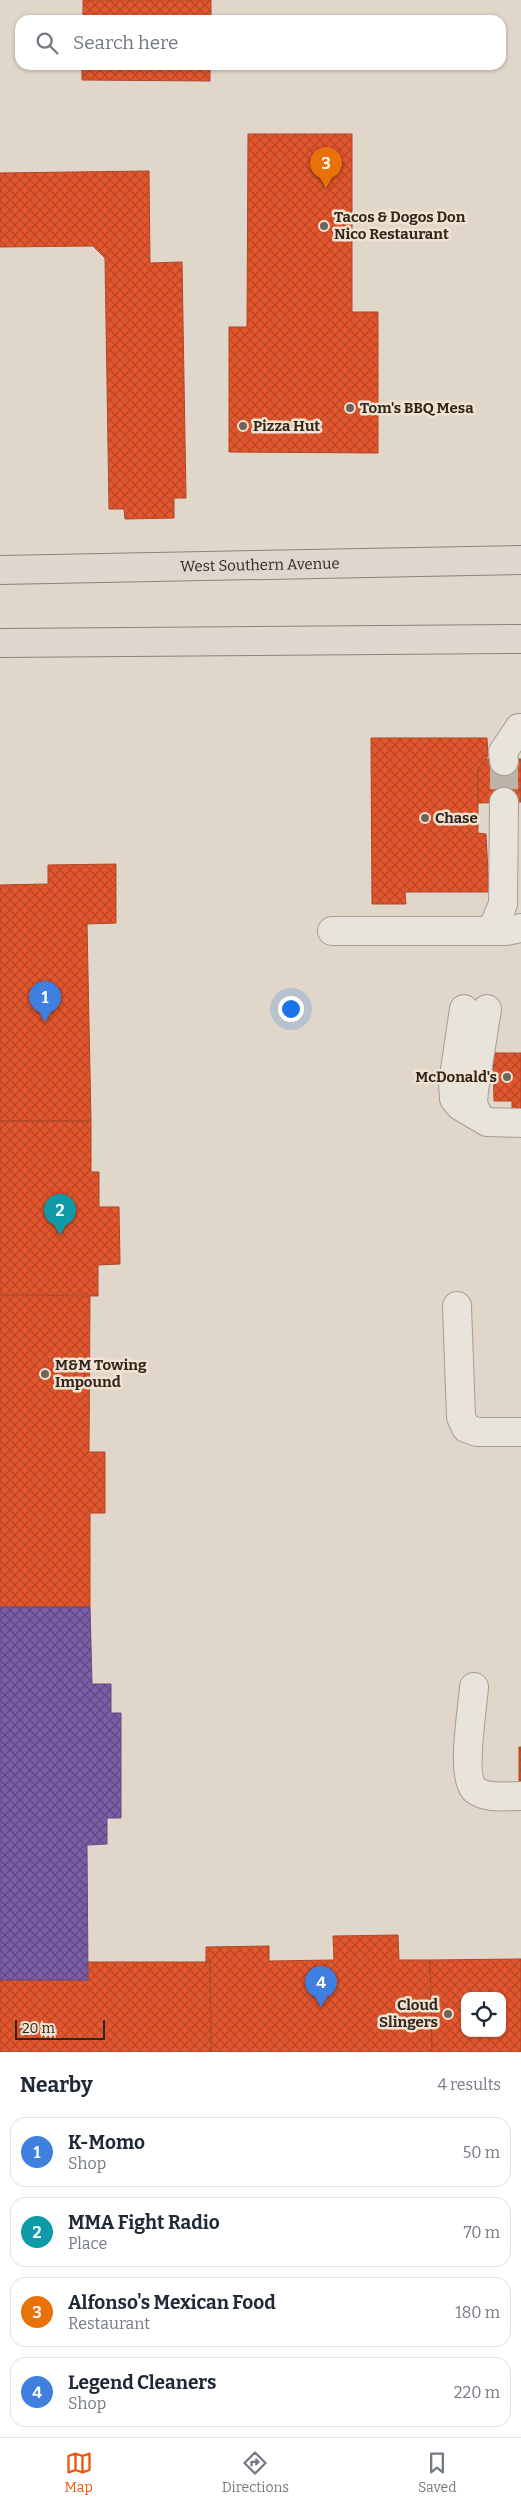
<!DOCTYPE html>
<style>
body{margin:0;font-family:Bitter,serif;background:#f6f6f7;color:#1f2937}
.controls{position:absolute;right:15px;bottom:15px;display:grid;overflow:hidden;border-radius:10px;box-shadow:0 1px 4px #0004}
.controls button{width:45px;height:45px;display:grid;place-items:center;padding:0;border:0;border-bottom:1px solid #e0e1e3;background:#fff;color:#1f2937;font:25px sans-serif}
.scale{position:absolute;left:15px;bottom:12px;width:90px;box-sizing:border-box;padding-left:5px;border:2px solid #32251e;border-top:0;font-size:14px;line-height:18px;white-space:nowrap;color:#32251e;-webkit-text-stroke:4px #f1e3d1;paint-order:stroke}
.you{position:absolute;left:290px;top:1008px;width:18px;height:18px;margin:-12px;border:4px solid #fff;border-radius:50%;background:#1a73e8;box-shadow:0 0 0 8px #1a73e833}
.badge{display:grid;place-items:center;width:32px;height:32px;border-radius:50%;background:#ea580c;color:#fff;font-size:16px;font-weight:700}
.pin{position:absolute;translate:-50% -41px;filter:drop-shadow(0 1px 2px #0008)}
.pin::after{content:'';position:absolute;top:26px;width:18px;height:15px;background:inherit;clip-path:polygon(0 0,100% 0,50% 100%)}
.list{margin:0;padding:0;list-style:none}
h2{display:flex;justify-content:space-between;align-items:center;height:65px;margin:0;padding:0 20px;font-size:21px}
h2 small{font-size:16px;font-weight:400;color:#747a83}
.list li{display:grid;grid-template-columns:32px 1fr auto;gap:15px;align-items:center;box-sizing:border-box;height:70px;margin:0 10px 10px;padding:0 10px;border:1px solid #e0e1e3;border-radius:15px}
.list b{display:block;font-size:19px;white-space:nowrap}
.list p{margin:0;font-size:16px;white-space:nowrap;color:#747a83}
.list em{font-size:16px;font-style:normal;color:#747a83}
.icon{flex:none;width:28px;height:28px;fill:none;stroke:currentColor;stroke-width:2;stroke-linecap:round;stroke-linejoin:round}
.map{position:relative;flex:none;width:521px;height:2052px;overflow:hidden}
.search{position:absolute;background:#fff;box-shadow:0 1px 4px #0004;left:15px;right:15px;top:15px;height:55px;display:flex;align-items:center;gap:12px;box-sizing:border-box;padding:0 18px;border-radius:15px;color:#747a83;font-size:19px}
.sheet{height:385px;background:#fff}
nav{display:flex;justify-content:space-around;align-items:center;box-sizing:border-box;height:70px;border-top:1px solid #e0e1e3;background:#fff;font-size:14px;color:#747a83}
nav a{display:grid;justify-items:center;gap:2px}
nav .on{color:#ea580c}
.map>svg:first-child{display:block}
.shops{fill:url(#shops-cross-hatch);stroke:#af4829;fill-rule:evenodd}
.offices{fill:url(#offices-cross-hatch);stroke:#654d7e}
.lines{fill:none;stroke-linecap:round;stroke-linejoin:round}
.minor-tunnel{stroke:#bdb3a8;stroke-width:28;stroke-dasharray:28 14;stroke-linecap:butt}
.minor-casing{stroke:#a59c94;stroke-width:30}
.major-casing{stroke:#8a827a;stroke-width:30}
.minor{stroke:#e8e3db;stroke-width:28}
.major{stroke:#dfd7cd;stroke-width:28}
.poi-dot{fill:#6f635a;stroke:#f1e3d1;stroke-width:2}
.labels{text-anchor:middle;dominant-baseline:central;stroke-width:5;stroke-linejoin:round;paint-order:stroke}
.poi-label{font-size:15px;font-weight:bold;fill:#32251e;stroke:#f1e3d1;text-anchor:start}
.street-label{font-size:15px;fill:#32251e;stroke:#f1e3d1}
</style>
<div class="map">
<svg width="521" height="2052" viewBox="0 0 521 2052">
<defs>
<pattern id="shops-cross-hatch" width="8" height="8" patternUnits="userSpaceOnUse" patternTransform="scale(1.25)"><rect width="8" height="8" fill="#e4572e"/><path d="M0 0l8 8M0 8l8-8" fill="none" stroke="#b94827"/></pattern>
<pattern id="offices-cross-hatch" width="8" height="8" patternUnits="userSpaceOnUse" patternTransform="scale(1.25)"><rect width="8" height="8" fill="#7b5ea7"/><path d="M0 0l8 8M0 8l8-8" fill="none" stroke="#604980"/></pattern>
</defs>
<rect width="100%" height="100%" fill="#e0d6ca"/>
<path class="shops" d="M83 0H211V20H83Z
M82 65H210V81L82 80Z
M248 134H352V312H378V453L229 452V327H247Z
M149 171 150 263 182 262 186 498H174V518L125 519 124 509H109L105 258 93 246 0 247V173Z
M371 738H487L488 756 478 769V833L486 834 489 892H405L406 904H372Z
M486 759H521V802L478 803V769Z
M116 864V923L87 924 91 1121H0V885L48 884V865Z
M493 1053H521V1109H512V1101H494Z
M0 1121H91V1172H99V1207H119L120 1264 98 1265V1296L0 1295Z
M0 1295H90L89 1452H105V1513H90V1607H0Z
M519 1747H521V1789H519Z
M398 1935 399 1960H430L432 2052H211L210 1962H206V1947L269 1946V1961L334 1960 333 1936Z
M521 1959V2052H432L430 1960ZM465 1996H502V2033H465Z
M87 1962H210L211 2052H0V1980H88Z"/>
<path class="offices" d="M0 1607H90L92 1684H111V1713H121V1818H107V1844L87 1845 88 1980H0Z"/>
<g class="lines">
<path class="minor-tunnel" d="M504 761V802"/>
<defs>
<path id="minor" d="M504 761 503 752 519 728
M332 931H506L521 928
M488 931 495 923 503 904 504 802
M464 1009 453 1083 454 1099 460 1106 487 1122 521 1123
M479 1117 473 1104 474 1090 487 1009
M457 1306 461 1417 466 1428 477 1432H521
M474 1687C473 1707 460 1776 475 1790 486 1799 508 1796 521 1796"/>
<g id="major">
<path id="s1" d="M0 570 521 560"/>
<path d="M0 643 521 639"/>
</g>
</defs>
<use href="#minor" class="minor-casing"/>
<use href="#major" class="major-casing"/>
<use href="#minor" class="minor"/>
<use href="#major" class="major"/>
</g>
<g class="poi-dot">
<circle cx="324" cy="226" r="5"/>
<circle cx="350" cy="408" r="5"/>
<circle cx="243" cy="426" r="5"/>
<circle cx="425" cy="818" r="5"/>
<circle cx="507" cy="1077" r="5"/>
<circle cx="45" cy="1374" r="5"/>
<circle cx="448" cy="2014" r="5"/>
</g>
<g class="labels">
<g class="poi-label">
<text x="334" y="217">Tacos &amp; Dogos Don<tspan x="334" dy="17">Nico Restaurant</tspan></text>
<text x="360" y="408">Tom's BBQ Mesa</text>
<text x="253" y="426">Pizza Hut</text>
<text x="435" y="818">Chase</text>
<text x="497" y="1077" text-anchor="end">McDonald's</text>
<text x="55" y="1365">M&amp;M Towing<tspan x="55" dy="17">Impound</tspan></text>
<text x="438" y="2005" text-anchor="end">Cloud<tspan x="438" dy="17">Slingers</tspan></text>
</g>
<g class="street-label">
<text stroke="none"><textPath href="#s1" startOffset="260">West Southern Avenue</textPath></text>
</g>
</g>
</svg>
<div class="controls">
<button><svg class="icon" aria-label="locate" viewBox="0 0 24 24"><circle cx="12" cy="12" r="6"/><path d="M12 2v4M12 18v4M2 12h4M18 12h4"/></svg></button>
</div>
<div class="scale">20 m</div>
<div class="you"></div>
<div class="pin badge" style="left:45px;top:1022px;background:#3f7fe0">1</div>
<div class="pin badge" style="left:60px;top:1235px;background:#0f9aa8">2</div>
<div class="pin badge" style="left:326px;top:188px;background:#e8710a">3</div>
<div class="pin badge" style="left:321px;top:2007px;background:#3f7fe0">4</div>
<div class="search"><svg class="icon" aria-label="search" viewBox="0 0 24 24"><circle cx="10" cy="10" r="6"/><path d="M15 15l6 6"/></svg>Search here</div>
</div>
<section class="sheet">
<h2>Nearby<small>4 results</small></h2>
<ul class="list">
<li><span class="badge" style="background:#3f7fe0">1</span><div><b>K-Momo</b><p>Shop</p></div><em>50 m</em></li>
<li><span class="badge" style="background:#0f9aa8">2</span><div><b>MMA Fight Radio</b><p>Place</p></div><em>70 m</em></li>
<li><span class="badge" style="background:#e8710a">3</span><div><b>Alfonso's Mexican Food</b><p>Restaurant</p></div><em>180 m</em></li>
<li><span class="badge" style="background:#3f7fe0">4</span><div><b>Legend Cleaners</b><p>Shop</p></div><em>220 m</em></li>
</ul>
</section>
<nav>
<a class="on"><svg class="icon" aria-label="map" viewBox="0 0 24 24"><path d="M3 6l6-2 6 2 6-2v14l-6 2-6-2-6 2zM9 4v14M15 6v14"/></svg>Map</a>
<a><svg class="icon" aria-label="directions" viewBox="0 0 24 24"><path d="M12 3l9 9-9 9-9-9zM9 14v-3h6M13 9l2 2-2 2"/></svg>Directions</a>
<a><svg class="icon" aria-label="saved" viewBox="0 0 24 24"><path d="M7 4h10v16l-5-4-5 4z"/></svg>Saved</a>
</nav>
